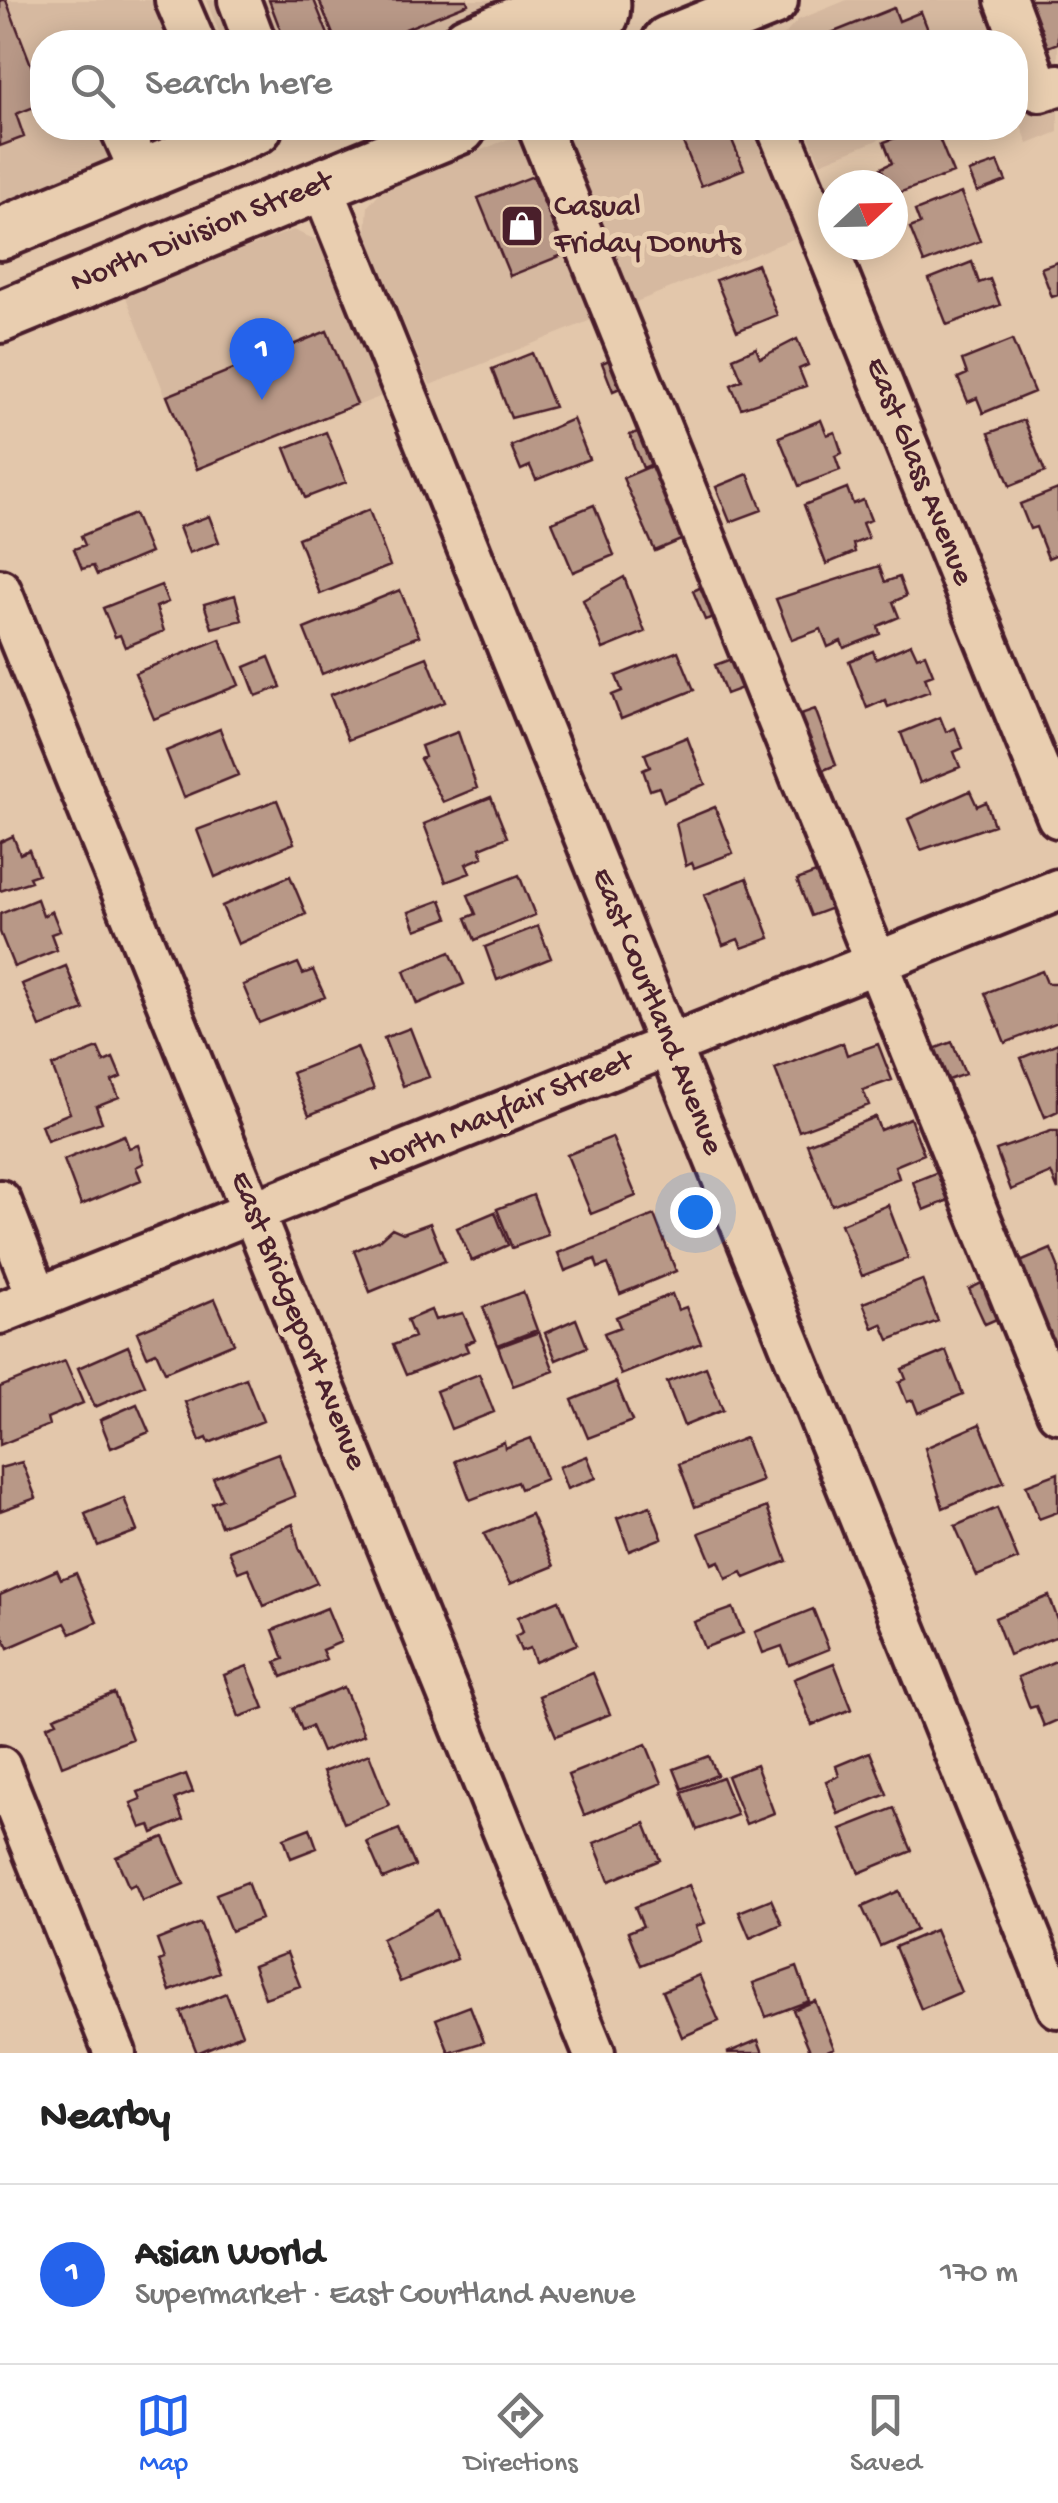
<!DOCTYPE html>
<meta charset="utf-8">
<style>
body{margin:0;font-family:"Gochi Hand",sans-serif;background:#f6f6f6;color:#222}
.compass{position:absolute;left:818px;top:170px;width:90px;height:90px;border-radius:50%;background:#fff;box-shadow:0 5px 25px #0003;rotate:68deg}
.you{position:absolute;left:695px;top:1212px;width:35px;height:35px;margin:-25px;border:8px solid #fff;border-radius:50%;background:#1a73e8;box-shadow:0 0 0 15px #1a73e833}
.badge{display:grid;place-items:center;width:65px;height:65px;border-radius:50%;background:#2563eb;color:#fff;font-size:32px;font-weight:700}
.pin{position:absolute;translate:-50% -82px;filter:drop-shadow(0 2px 5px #0008)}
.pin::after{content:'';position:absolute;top:52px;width:35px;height:30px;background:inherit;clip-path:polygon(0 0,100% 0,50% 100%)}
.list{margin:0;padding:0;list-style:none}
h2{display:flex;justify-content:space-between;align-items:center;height:130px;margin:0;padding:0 40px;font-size:42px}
h2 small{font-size:32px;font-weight:400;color:#767676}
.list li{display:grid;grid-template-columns:65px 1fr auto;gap:30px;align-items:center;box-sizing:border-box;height:180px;padding:0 40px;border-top:2px solid #e0e0e0}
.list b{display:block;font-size:38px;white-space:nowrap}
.list p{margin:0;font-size:32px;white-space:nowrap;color:#767676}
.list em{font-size:32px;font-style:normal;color:#767676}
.icon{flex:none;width:55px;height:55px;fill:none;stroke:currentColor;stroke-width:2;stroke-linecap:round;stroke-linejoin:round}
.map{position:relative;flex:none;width:1058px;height:2053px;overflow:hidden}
.search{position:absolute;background:#fff;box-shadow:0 5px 25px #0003;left:30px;right:30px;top:30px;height:110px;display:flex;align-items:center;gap:25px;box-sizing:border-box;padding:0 35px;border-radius:40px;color:#767676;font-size:38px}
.sheet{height:310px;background:#fff}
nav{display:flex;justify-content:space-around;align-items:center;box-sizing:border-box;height:140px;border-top:2px solid #e0e0e0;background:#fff;font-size:28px;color:#767676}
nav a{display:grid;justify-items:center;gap:5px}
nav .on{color:#2563eb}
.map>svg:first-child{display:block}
.built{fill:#d6b9a0}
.building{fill:#b89887;stroke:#4a1f2b;stroke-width:2.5}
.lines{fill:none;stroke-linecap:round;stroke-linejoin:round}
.minor-casing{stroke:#4a1f2b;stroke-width:48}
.major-casing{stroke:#4a1f2b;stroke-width:58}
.minor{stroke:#e9ceb0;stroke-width:40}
.major{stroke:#e9ceb0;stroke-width:50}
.labels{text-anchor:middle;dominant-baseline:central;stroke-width:10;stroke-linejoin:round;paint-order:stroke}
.poi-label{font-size:32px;fill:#4a1f2b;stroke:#e9ceb0;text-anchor:start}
.street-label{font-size:32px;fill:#4a1f2b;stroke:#e9ceb0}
</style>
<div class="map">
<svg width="1058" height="2053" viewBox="0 0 1058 2053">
<rect width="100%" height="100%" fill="#e3c7ab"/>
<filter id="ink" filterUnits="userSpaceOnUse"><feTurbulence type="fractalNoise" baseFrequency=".01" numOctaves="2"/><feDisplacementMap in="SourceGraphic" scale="20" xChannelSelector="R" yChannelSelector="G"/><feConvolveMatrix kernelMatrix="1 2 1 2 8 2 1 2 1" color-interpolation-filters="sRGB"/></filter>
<g filter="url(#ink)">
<path class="built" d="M0 0H153L171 42H42V128H183L0 205Z
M206 0H506L403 42H223Z
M847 0H1058V132L1028 144 1016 111V42H778L798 20Z
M535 128H756L800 236 430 385 366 234 368 206 381 191Z
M806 128H908L820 163Z
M293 230 314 239 324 252 382 396 195 470 125 295Z"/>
<path class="building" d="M0 0H6L42 93V104L16 114 24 137 0 146Z
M269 0H314L331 42H285Z
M319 0H467L468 4 373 42H336Z
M1024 0H1058V43L1035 52Z
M894 8 899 21 921 12 930 35 911 42H809Z
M677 128H727L744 169 701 186Z
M922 128H935L953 173 896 194 881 168 892 163 884 142Z
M998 162 1006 181 977 192 969 172Z
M533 176 565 254 510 276 478 198Z
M961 193 980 241 924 263 910 228 920 224 915 211Z
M972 262 979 283 990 279 1000 305 947 325 929 279Z
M1058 262V295L1052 297 1041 268Z
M757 264 777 315 737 331 716 280Z
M327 331 357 404 197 469 167 396Z
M797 339 808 365 799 369 806 386 741 408 731 385 742 380 733 358 756 348 760 358Z
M1012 340 1034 392 983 413 977 398 968 402 958 378 967 374 962 360Z
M532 353 554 407 511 418 492 369Z
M621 355 632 383 613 391 602 363Z
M573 419 589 459 536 480 530 466 521 470 511 446Z
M821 420 827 435 835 432 842 453 835 456 840 470 799 486 779 437Z
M1024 420 1045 472 1010 486 989 433Z
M650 427 662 460 643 468 630 435Z
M326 432 346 482 305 498 285 448Z
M663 461 695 534 655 551 623 478Z
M748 474 762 510 730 522 716 487Z
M847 488 853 504 863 500 871 520 862 523 868 538 853 544 855 552 826 564 804 505Z
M1058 489V554L1048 558 1036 527 1030 529 1020 504Z
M594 505 614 555 573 572 552 522Z
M369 510 390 566 320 594 298 538Z
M134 514 150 553 97 575 93 566 82 569 74 549 85 545 81 536Z
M209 516 219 542 189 553 179 527Z
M879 566 885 582 899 577 906 596 893 602 899 617 878 626 880 634 844 648 841 641 828 647 821 629 792 640 776 599Z
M624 577 645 632 603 649 583 600Z
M713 582 725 613 705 620 693 591Z
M161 585 168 602 156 607 164 631 125 647 120 635 115 637 103 608Z
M400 590 419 636 322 674 304 629Z
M235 595 242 620 212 628 204 604Z
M220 639 239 685 154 719 135 673Z
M911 644 917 657 925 654 933 674 925 677 930 691 888 707 885 700 867 708 849 661 873 651 876 659Z
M678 651 694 690 621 719 612 695 622 691 616 676Z
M742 655 753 684 726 694 715 665Z
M269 657 281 687 256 696 245 667Z
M427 657 445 702 348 740 330 695Z
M815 709 836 765 816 773 795 716Z
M940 717 946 732 955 728 963 748 954 752 960 767 920 783 901 733Z
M220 729 238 775 184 797 166 751Z
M458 732 477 788 443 802 420 759 425 757 421 746Z
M687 737 705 784 664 801 659 787 650 790 643 770 650 767 645 754Z
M970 791 977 806 986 802 994 825 921 850 908 819Z
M491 797 507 837 480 848 483 857 466 864 470 873 446 882 424 824Z
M277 800 294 843 215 877 197 830Z
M715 807 733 853 694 868 692 863 686 866 676 823Z
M13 836 20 854 29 850 38 874 29 877 31 881 0 891V842Z
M829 868 843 904 811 916 797 880Z
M519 875 535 915 475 940 466 918 476 914 468 895Z
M290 876 306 914 238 944 222 906Z
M747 878 770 938 742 948 738 939 723 945 704 895Z
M37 899 43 916 52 911 60 931 51 934 57 950 14 967 0 932V914Z
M441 900 448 918 416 930 409 912Z
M538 926 551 958 497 980 485 947Z
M450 952 464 984 417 1004 404 971Z
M298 963 303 974 313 970 325 997 259 1023 243 985Z
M66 966 84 1010 40 1027 22 984Z
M1042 971 1047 983H1058V1022L1005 1043 985 993Z
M410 1028 429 1077 403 1086 384 1038Z
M952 1042 965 1074 943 1082 931 1050Z
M843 1043 847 1055 878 1044 892 1080 863 1090 869 1105 799 1131 775 1069Z
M1058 1043V1111L1045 1117 1021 1058Z
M357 1047 374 1089 309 1115 292 1073Z
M98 1048 104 1062 113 1058 121 1077 112 1081 119 1097 96 1106 102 1122 47 1141 41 1125 70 1113 52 1066Z
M875 1117 880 1130 910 1118 924 1154 895 1166 899 1178 832 1205 807 1144Z
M1051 1131H1058V1190L1051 1173 1011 1190 996 1150Z
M124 1135 129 1148 138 1145 144 1163 136 1167 141 1180 81 1205 64 1160Z
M612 1137 636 1196 591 1214 567 1155Z
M948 1168 959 1196 924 1210 913 1182Z
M533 1195 548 1235 512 1248 497 1209Z
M888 1205 908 1258 862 1276 841 1224Z
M495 1212 508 1245 472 1261 457 1228Z
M654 1215 676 1271 620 1294 608 1264 598 1268 595 1259 565 1271 558 1253Z
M430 1223 445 1261 370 1292 354 1251 379 1240 392 1228 403 1233Z
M1051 1249 1058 1266V1342L1046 1347 1013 1265Z
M992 1278 1008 1314 985 1324 969 1289Z
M922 1280 938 1321 889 1340 882 1324 873 1328 863 1303Z
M523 1292 537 1330 498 1345 483 1307Z
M672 1294 678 1310 686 1307 701 1343 621 1375 604 1333 620 1327 616 1317Z
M215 1299 234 1343 165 1372 156 1352 147 1356 137 1332Z
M431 1310 435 1320 463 1313 475 1340 465 1344 468 1351 406 1375 393 1345 414 1337 407 1320Z
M576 1319 587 1347 556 1360 545 1333Z
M539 1332 554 1371 513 1386 498 1347Z
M128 1346 145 1385 95 1407 78 1368Z
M946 1351 963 1394 918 1413 913 1400 907 1402 899 1382 906 1379 902 1369Z
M65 1361 83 1403 47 1418 49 1425 0 1445V1387Z
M706 1367 723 1410 684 1426 667 1382Z
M479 1374 494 1412 451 1429 436 1391Z
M246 1378 263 1421 209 1443 207 1438 200 1441 185 1402Z
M616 1382 632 1421 588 1438 572 1400Z
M137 1404 149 1432 111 1448 100 1420Z
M980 1424 1004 1482 943 1508 925 1448Z
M531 1438 546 1479 520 1489 517 1482 470 1500 455 1461 504 1442 505 1448Z
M745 1438 762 1481 695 1507 679 1464Z
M278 1453 295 1496 221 1526 212 1503 222 1499 213 1478Z
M587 1456 596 1478 567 1489 559 1467Z
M22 1462 36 1498 0 1511V1468Z
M1058 1473V1512L1039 1519 1026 1485Z
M124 1498 137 1531 98 1546 85 1514Z
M650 1506 662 1538 629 1551 617 1518Z
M767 1507 787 1561 745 1578 742 1572 726 1579 719 1561 712 1564 699 1533Z
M997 1508 1018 1559 977 1576 955 1526Z
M531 1514 554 1566 510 1584 484 1534Z
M293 1524 299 1548 317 1583 264 1606 248 1568 238 1572 229 1551Z
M57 1570 61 1579 76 1573 97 1622 71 1634 65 1623 8 1648 0 1629V1595Z
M1049 1596 1058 1620V1636L1009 1655 995 1618Z
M559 1600 577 1644 535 1662 530 1648 521 1651 515 1636 523 1632 518 1617Z
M327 1608 341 1642 322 1650 326 1659 282 1677 276 1662 284 1659 273 1630Z
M733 1608 743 1633 704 1648 694 1622Z
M813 1609 829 1649 789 1665 782 1646 763 1653 755 1632Z
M1058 1660V1720L1044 1726 1036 1706 1030 1708 1018 1677Z
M834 1663 852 1709 812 1725 794 1679Z
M247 1666 264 1708 239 1717 224 1675Z
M593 1673 610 1714 556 1736 539 1696Z
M344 1687 364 1735 322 1752 311 1726 302 1730 293 1708Z
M114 1693 132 1739 62 1766 47 1726 57 1722 54 1717Z
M646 1744 662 1783 584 1815 568 1775Z
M870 1752 887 1794 838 1814 826 1781 839 1776 836 1766Z
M369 1754 389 1805 344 1823 323 1772Z
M709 1756 717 1775 682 1789 674 1769Z
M756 1765 774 1813 746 1824 727 1776Z
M186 1774 193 1792 175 1799 183 1820 153 1833 150 1825 141 1828 131 1803 141 1799 138 1792Z
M722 1777 737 1815 697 1830 682 1792Z
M894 1808 912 1851 859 1873 841 1829Z
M645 1823 660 1860 609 1881 594 1843Z
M310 1828 317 1848 291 1858 284 1838Z
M399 1829 415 1866 383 1879 367 1842Z
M164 1837 184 1884 142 1901 135 1884 129 1887 116 1857Z
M247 1882 261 1919 231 1931 216 1894Z
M689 1885 705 1923 696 1926 701 1941 641 1965 628 1932 643 1926 635 1907Z
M899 1891 916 1930 880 1946 862 1907Z
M771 1899 782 1924 750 1938 739 1912Z
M437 1910 457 1959 400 1982 382 1939Z
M200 1923 219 1972 170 1991 159 1961 164 1959 157 1940Z
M935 1930 961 1992 921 2009 895 1947Z
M287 1953 300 1986 265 1998 253 1966Z
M797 1967 809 2001 766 2017 753 1983Z
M699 1975 719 2021 682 2037 663 1991Z
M226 1993 242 2034 197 2053 181 2012Z
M815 2001 834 2048 823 2053H811L793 2010Z
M470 2006 484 2042 449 2053 436 2019Z
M758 2040 763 2053H727Z"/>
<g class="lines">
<defs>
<path id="minor" d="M176 0 194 42
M239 0 254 40 248 42
M1006 0 1040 91 1058 85
M121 128 142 175
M539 128 1058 1412
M778 128 1058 817
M321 184 1058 2007
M0 590 594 2053
M0 1201 38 1298
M0 1313 1058 890
M0 1767 115 2053"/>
<path id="major" d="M468 42 573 0
M571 42C590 34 607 23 604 0
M668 42 772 0
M0 234 256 128
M0 317 460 128"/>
</defs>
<use href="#minor" class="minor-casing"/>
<use href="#major" class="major-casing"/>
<use href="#minor" class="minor"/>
<use href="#major" class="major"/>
</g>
</g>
<defs>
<symbol id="shop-square" viewBox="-11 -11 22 22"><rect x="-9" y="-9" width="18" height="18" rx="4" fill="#4a1f2b" stroke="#e9ceb0"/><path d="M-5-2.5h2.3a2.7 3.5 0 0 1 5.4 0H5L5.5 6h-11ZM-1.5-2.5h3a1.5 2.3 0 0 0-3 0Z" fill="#fff"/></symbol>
</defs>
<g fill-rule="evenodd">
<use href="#shop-square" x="497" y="201" width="50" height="50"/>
</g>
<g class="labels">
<g class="poi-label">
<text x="554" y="208">Casual<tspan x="554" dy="37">Friday Donuts</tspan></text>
</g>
<g class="street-label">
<text transform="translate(202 233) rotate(-22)">North Division Street</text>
<text transform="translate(918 472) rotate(68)">East Glass Avenue</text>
<text transform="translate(656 1012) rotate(68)">East Courtland Avenue</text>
<text transform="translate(501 1113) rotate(-22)">North Mayfair Street</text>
<text transform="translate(297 1321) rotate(68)">East Bridgeport Avenue</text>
</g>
</g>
</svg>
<svg class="compass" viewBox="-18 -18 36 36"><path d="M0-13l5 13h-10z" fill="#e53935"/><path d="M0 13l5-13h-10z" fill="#767676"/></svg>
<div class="you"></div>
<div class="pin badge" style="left:262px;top:400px">1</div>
<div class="search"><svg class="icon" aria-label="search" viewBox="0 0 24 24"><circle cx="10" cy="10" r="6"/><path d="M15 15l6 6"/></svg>Search here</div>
</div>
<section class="sheet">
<h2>Nearby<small></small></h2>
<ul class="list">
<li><span class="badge">1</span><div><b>Asian World</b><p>Supermarket · East Courtland Avenue</p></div><em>170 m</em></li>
</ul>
</section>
<nav>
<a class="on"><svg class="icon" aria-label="map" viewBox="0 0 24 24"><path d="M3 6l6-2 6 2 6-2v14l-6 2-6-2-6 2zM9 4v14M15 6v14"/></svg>Map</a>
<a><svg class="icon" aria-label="directions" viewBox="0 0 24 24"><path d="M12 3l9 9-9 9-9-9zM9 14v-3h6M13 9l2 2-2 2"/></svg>Directions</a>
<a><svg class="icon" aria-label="saved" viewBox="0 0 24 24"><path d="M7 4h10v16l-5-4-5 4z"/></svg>Saved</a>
</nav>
